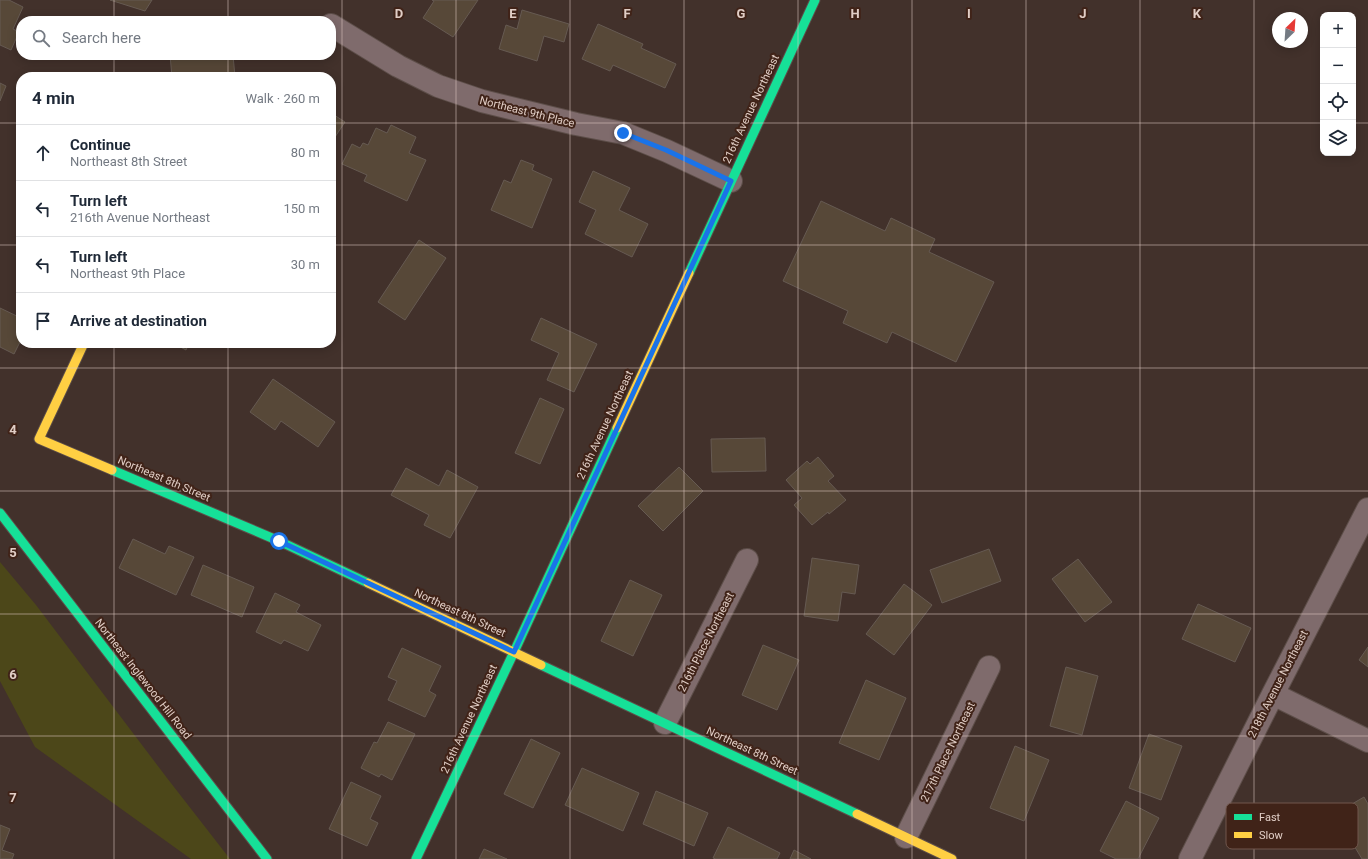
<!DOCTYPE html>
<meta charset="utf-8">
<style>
body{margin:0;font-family:Roboto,sans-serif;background:#f2f2f3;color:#1f2937}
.controls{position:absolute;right:12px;top:12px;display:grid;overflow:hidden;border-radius:8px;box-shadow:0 2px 10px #0003}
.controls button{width:36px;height:36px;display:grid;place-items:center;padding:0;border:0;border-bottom:1px solid #e0e1e3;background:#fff;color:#1f2937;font:20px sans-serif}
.compass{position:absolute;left:1272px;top:12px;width:36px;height:36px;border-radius:50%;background:#fff;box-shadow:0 2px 10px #0003;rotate:25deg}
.stop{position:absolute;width:12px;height:12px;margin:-9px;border:3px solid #1a73e8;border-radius:50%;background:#fff}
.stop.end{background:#1a73e8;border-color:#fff;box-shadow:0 1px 4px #0008}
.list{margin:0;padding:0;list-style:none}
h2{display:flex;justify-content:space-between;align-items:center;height:52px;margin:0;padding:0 16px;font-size:17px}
h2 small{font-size:13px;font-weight:400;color:#747a83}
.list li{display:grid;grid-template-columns:26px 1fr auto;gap:12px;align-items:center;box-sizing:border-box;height:56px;padding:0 16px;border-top:1px solid #e0e1e3}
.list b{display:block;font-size:15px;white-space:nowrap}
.list p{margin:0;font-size:13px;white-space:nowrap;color:#747a83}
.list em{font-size:13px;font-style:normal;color:#747a83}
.icon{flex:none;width:22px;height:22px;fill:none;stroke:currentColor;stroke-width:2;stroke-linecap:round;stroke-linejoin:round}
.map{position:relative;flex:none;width:1368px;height:859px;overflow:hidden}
.search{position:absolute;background:#fff;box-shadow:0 2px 10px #0003;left:16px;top:16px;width:320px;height:44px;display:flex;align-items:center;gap:10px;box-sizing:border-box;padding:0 14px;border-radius:16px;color:#747a83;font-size:15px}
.panel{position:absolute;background:#fff;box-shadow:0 2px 10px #0003;left:16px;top:72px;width:320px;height:276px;border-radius:16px}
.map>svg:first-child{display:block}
.green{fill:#4c4719}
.building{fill:#574838;stroke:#665a52}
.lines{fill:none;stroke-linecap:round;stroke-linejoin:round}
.street-casing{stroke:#5d4e49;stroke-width:24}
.fast-casing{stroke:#5d4e49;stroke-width:11}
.slow-casing{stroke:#5d4e49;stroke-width:11}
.street{stroke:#7f6b6c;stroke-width:22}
.fast{stroke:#16e098;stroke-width:9}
.slow{stroke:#ffcf43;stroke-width:9}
.route{stroke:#1a73e8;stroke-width:5}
.grid{fill:none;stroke:#e1cec6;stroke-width:1;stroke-opacity:0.55}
.labels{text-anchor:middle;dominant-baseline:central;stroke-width:4;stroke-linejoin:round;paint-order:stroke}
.street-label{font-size:11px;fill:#e1cec6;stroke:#402318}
.key{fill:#402318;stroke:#70564c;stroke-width:1}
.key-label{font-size:11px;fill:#e1cec6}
.grid-label{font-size:13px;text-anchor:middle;font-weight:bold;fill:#e1cec6;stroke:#402318;stroke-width:4;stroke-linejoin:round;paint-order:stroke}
</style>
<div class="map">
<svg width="1368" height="859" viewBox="0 0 1368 859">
<rect width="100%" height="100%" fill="#42312b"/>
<path class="green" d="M0 562 36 605 167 778 230 859H191L35 747 0 681Z"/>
<path class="building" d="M0 0H9L23 7 13 29 19 32 11 50 0 45Z
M110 0H152L145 11Z
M432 0H478L453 37 423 18 434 1Z
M522 10 569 24 564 42 544 36 537 61 499 49 506 25 517 29Z
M598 24 643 44 641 48 676 64 665 88 613 65 610 71 582 59Z
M170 55H233L235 77H172Z
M0 83 6 86 0 101Z
M331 113 345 122 331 143Z
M391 125 416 137 409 153 426 160 407 201 364 181 367 175 342 164 352 144 360 148 363 143 368 145 376 128 387 133Z
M521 160 534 165 532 170 552 179 532 228 491 210 504 180 511 183Z
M593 171 630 188 619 210 648 224 632 257 585 234 596 210 579 202Z
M821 201 885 231 891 218 935 239 929 252 994 282 956 362 892 332 887 343 843 323 848 311 783 281Z
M419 240 446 258 405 320 378 302Z
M0 308 21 318V340L14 354 0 347Z
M541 318 597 344 574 392 547 380 559 353 531 340Z
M173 343H189L186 350Z
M273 379 335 422 318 447 281 421 275 430 250 412Z
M540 398 564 409 540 464 515 453Z
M765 438 766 471 712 472 711 439Z
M818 457 834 476 828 481 846 500 829 514 828 512 812 525 794 505 802 498 786 480 807 461 810 464Z
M679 467 703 491 663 531 638 506Z
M406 468 439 486 447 470 478 487 450 538 424 525 429 515 391 495Z
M133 539 165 554 169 546 194 557 176 595 119 568Z
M989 549 1001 581 942 603 930 570Z
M812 558 859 565 855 594 842 592 838 621 804 616Z
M1078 559 1112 602 1085 622 1052 579Z
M203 565 254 587 242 617 191 595Z
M630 580 662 595 633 656 601 641Z
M904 584 932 605 894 655 866 634Z
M275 593 300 605 296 612 321 625 308 651 284 640 281 644 256 632Z
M1198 604 1251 628 1235 662 1182 639Z
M763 645 799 660 777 710 742 695Z
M1368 647V667L1359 660Z
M402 648 441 666 429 691 436 695 425 717 388 700 397 681 388 677Z
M1066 667 1098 676 1082 735 1050 726Z
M866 680 906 698 879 760 839 743Z
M388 722 415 734 392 780 381 774 379 777 361 768 374 742 377 743Z
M1149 734 1182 746 1161 800 1129 788Z
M531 739 560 753 533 808 504 794Z
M1015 746 1049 760 1024 821 990 808Z
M582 768 639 793 623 831 565 805Z
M351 782 381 796 370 819 378 823 367 846 329 829Z
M656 791 708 813 694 846 643 824Z
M1364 797 1368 804V859H1362L1335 814Z
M1126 801 1159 818 1138 859H1116L1100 851Z
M0 825 10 829 2 850 14 854 12 859H0Z
M728 827 780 853 777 859H716L713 858Z
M484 849 507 859H479Z
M794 850 811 859H790Z"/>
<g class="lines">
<defs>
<path id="street" d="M331 25 398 66 438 86 482 101 576 124 623 133 667 151 731 181
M1273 694 1368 741
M665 723 747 560
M906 837 989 667
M1190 859 1273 694 1368 509"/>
<path id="fast" d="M689 273 815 0
M112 470 279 541 368 583
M0 513 267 859
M541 665 857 814
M416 859 514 652 617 428"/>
<path id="slow" d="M84 343 39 439 112 470
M617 428 689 273
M368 583 541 665
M857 814 952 859"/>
</defs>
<use href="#street" class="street-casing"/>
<use href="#fast" class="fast-casing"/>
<use href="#slow" class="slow-casing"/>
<use href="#street" class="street"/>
<use href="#fast" class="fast"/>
<use href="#slow" class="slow"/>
</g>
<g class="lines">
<path class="route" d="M279 541 514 652 731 181 666 150 623 133"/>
</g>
<path class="grid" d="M114 0V21M228 0V21M342 0V859M456 0V859M570 0V859M684 0V859M798 0V859M912 0V859M1026 0V859M1140 0V859M1254 0V859M114 55V77M228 55V77M0 123H21M331 123H1323M1353 123H1368M0 245H21M331 245H1368M114 343V859M228 343V859M0 368H1368M0 491H1368M0 614H1368M0 736H1368"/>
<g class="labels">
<g class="street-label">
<text transform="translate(751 109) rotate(-65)">216th Avenue Northeast</text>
<text transform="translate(527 112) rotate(14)">Northeast 9th Place</text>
<text transform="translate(605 425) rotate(-65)">216th Avenue Northeast</text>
<text transform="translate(164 479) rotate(23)">Northeast 8th Street</text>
<text transform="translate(460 613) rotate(25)">Northeast 8th Street</text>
<text transform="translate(706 642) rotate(-63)">216th Place Northeast</text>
<text transform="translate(143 679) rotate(52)">Northeast Inglewood Hill Road</text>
<text transform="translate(1278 684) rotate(-63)">218th Avenue Northeast</text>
<text transform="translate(469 719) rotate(-65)">216th Avenue Northeast</text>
<text transform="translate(752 751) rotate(25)">Northeast 8th Street</text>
<text transform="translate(948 752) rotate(-64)">217th Place Northeast</text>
</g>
</g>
<rect x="1226" y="803" width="132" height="46" rx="6" class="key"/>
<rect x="1234" y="814" width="18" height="6" fill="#16e098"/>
<rect x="1234" y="832" width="18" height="6" fill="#ffcf43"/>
<g class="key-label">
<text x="1259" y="821">Fast</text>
<text x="1259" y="839">Slow</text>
</g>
<g class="grid-label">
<text x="399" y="18">D</text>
<text x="513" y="18">E</text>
<text x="627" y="18">F</text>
<text x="741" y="18">G</text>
<text x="855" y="18">H</text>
<text x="969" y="18">I</text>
<text x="1083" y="18">J</text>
<text x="1197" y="18">K</text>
<text x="13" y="434">4</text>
<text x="13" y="557">5</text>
<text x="13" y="679">6</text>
<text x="13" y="802">7</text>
</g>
</svg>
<div class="controls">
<button>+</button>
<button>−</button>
<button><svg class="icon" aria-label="locate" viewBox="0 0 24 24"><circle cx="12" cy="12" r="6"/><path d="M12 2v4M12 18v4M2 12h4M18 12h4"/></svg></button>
<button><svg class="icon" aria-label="layers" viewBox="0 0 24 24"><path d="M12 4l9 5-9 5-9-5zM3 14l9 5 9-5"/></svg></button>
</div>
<svg class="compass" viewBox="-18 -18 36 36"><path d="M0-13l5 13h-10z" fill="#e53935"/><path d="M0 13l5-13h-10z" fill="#747a83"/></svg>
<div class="stop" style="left:279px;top:541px"></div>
<div class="stop end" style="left:623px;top:133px"></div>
<div class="search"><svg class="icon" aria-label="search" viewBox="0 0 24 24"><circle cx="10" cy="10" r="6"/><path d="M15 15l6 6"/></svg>Search here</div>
<section class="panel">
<h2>4 min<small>Walk · 260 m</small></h2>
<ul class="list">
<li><svg class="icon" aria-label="ahead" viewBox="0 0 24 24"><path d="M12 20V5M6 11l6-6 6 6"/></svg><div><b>Continue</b><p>Northeast 8th Street</p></div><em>80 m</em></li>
<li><svg class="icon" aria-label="left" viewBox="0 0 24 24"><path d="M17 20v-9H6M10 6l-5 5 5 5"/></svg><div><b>Turn left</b><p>216th Avenue Northeast</p></div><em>150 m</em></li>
<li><svg class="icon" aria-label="left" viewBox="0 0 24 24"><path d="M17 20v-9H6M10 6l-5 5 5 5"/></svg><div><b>Turn left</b><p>Northeast 9th Place</p></div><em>30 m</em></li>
<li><svg class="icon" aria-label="arrive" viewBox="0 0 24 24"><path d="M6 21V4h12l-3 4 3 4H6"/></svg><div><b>Arrive at destination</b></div></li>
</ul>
</section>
</div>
